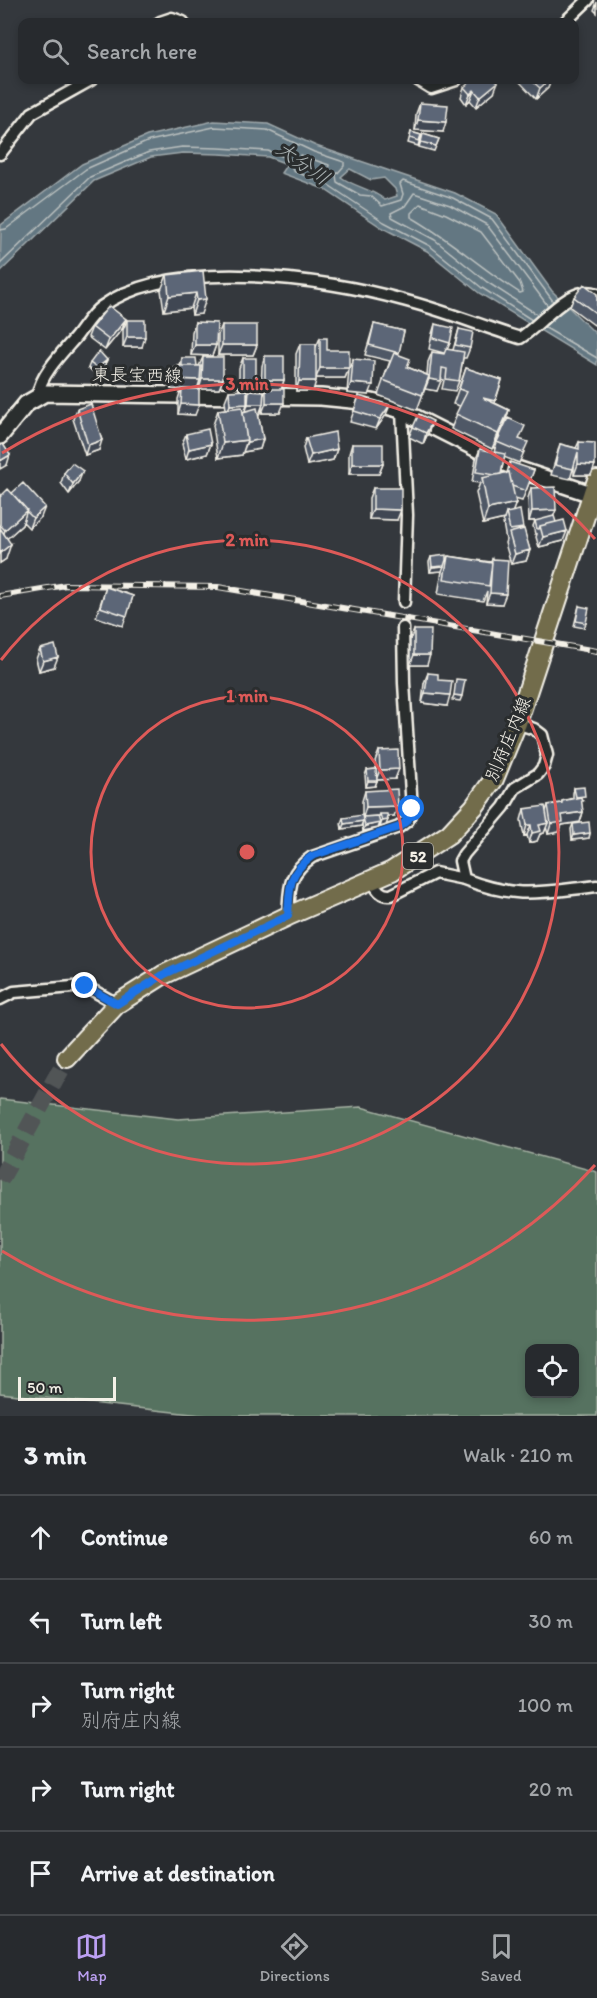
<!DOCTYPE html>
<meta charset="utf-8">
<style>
body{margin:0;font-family:Itim,"Klee One",sans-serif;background:#2f3236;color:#f1f3f6}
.controls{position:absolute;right:18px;bottom:18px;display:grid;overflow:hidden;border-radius:12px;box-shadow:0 3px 9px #0003}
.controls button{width:54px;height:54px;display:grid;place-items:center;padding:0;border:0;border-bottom:2px solid #43464a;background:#272a2e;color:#f1f3f6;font:30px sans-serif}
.scale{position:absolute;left:18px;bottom:15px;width:98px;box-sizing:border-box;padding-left:6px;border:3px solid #f4f1e8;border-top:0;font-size:16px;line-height:21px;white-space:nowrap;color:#f4f1e8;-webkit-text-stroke:4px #2a2d2e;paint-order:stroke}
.stop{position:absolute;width:18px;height:18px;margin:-14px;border:4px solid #1a73e8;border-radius:50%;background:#fff}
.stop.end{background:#1a73e8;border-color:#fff;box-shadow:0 2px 6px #0008}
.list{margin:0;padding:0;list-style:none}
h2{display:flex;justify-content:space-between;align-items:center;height:78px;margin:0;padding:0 24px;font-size:26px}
h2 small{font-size:20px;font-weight:400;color:#a4a7aa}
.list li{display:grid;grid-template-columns:39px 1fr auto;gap:18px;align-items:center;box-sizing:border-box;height:84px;padding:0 24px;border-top:2px solid #43464a}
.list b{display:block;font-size:22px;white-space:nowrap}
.list p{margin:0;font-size:20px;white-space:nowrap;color:#a4a7aa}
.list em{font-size:20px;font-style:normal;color:#a4a7aa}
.icon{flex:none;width:33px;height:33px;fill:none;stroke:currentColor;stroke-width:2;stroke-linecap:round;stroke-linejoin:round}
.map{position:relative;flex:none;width:597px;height:1416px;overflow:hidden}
.search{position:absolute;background:#272a2e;box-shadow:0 3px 9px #0003;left:18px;right:18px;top:18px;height:66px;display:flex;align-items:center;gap:15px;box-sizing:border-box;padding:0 21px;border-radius:12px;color:#a4a7aa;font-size:22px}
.sheet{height:498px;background:#272a2e}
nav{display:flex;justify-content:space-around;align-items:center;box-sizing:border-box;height:84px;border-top:2px solid #43464a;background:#272a2e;font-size:16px;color:#a4a7aa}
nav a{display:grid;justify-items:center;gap:3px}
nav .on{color:#bca0f2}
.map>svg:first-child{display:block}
.green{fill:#577260;stroke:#a6b2a4;stroke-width:1.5;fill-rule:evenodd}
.water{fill:#647782;stroke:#9ea8ab;stroke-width:1.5;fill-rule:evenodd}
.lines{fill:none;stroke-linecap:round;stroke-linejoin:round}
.shore{stroke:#bac0bf;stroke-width:1.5}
.primary-tunnel{stroke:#515457;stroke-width:18;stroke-dasharray:18 9;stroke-linecap:butt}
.street-casing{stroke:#f4f1e8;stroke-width:15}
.secondary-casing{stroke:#f4f1e8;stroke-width:20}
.primary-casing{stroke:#f4f1e8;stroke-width:22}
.street{stroke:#2a2d2e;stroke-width:10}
.secondary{stroke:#2a2d2e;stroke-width:15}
.primary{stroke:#726c4b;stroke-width:18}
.rail-casing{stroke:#f4f1e8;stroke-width:6}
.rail{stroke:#2a2d2e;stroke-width:4;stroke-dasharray:11;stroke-linecap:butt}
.wall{fill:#4f5866;stroke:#f4f1e8;stroke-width:1.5}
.shaded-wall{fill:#404753;stroke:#f4f1e8;stroke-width:1.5}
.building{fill:#5c6677;stroke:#f4f1e8;stroke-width:1.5}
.route{stroke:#1a73e8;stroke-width:8}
.ring{fill:none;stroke:#de5a58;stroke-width:3}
.labels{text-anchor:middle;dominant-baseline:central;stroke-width:6;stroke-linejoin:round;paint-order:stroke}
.shield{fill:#2a2d2e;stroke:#b7b6b0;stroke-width:1.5}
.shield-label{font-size:16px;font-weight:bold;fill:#f4f1e8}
.street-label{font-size:18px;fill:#f4f1e8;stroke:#2a2d2e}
.water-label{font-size:20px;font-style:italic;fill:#acb4b5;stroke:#2a2d2e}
.centre{fill:#de5a58;stroke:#2a2d2e;stroke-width:3}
.ring-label{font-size:18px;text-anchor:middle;font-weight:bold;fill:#de5a58;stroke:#2a2d2e;stroke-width:6;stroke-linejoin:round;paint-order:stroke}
</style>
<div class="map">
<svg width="597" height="1416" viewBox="0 0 597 1416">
<rect width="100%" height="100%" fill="#34383d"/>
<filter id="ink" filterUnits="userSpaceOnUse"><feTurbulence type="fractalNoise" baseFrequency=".0167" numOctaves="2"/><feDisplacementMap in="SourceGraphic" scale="12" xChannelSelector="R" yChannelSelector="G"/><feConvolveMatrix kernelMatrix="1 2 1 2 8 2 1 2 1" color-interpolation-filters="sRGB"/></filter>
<g filter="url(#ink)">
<path class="green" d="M0 1099 178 1119 361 1107 597 1172V1416H210L0 1393ZM530 1348H574V1394H530Z"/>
<path class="water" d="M214 121 268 124 316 146 455 193 496 214 552 291 597 335V365L479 293 427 251 381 227 324 189 281 173 287 164 268 157 219 154 183 153 151 157 94 181 0 272 1 225 82 164 147 136ZM350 169 371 180 384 178 395 189 397 196 385 200C371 188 356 188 341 177Z"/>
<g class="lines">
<path class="shore" d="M300 155 329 165 328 173 325 175 301 166Z
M420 204 446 214 481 232 520 283 523 292 520 293C482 269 450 239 411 217V213Z
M0 230 6 229 86 169 149 141 214 127 267 130 314 152 344 162V166L336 175 337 182 360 195 371 196 382 206 401 200 403 194 400 184 403 181 453 198 492 219 553 301
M0 264 90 177 149 152 182 147 219 148 268 151 290 159 293 171 327 184 384 222 430 246 482 288 532 320
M538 315 487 282 435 240 392 217 391 213 405 206 414 193 450 205 487 225 548 306
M544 327 597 358"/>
<path class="primary-tunnel" d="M0 1180 67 1058"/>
<defs>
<path id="street" d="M160 22 172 18 183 22
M565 22 588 0
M418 80 431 88 456 80
M0 154 32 113 91 80
M38 394C41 374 62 353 75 338 83 328 91 314 101 307 171 256 324 278 403 300 443 310 481 326 520 338 541 325 571 283 597 294
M402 411 407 515 404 602
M517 723 534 729 542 735 547 755 544 766 538 774 515 788 504 807 464 854 460 861 464 879C518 900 542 892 597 886
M372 880C377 889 380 896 391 895L435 873 464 879
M288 916C290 888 287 874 312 857L399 827 408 820 412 809 404 683 403 628
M0 999 14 992 85 986 117 1004"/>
<path id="secondary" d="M0 436 26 404 45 393 321 397 372 402 398 409 517 469 597 496"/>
<path id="primary" d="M67 1058 117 1004 163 975 288 916 392 871 449 834 474 807 494 779 517 723 597 480"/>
</defs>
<use href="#street" class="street-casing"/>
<use href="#secondary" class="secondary-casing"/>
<use href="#primary" class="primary-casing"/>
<use href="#street" class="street"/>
<use href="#secondary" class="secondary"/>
<use href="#primary" class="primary"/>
<defs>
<path id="rail" d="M0 596 66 585 218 587 597 651"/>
</defs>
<use href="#rail" class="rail-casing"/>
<use href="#rail" class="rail"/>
</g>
<path class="wall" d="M597 2V13L594 10Z
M518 80H551L548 88 536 99Z
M464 87 494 92 476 107 470 100 466 104 461 97Z
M420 103 443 132 415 130 416 114Z
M411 132 421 135 418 146 408 143Z
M423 134 439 139 434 151 419 147Z
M203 271 201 314 192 315 191 308 164 311 161 290 167 275Z
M597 294V321L594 325 570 307 574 297Z
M127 320 142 347H123V330Z
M195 322 216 345 212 356 191 355 192 332Z
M374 324 404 331 398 354 407 367 427 375 428 362 432 352 444 354V353L429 349 432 334 435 324 450 343 447 350H453L459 329 470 348 466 358H463L459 381 455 391 442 389 444 380 441 379 437 391 425 389 426 386 417 410 378 395 390 361 365 355Z
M222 325 257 345 253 355H218V335Z
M92 327 122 329 105 350 88 337Z
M320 338 327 350 349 368 345 378H316L313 391H296V354L300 344 316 347Z
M265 356 284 380 281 389 280 413H262V406L259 415 258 414 263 439 260 449 243 452V451L242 455 218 458 213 425 218 410 226 409 225 401 229 391 247 395 249 390 263 396 266 390H261L262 366Z
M203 357 223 379 219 389H199L195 415 178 414V399L181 390 171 389V376L175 366H180L182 358 197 366H199Z
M243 358 256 379 252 389H239V368Z
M353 359 369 395 347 393 349 369Z
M90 363 105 365 95 373 88 368Z
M466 368 502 380 495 403 509 410 504 425 492 449 451 429 460 406 453 404Z
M359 396 386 415 376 429 350 422Z
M77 409 99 450 85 455 73 419Z
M413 427 429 431 423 444 409 437Z
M186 434 211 444 207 454 186 459 182 444Z
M306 438 337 449 333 460 307 465 303 448Z
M520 439 524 452 519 463 504 457 501 474 534 470 522 501 515 499 513 512 523 528 530 550 526 561 511 564 505 543 506 540 503 523 504 519 483 524 476 493 480 483 472 482 476 459 480 449 494 452 497 442Z
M579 442 591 475H574V466L570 479 551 475 560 444 576 448Z
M352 444 383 464 379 474H349V454Z
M64 473 79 481 69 494 61 483Z
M373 488 397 520 369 519V498Z
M531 488 553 517 563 541 539 547 536 537 537 534H535L533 526 535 521H537H529L528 498Z
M0 493 1 495 0 496 12 493 41 517 29 528 23 522 22 525 7 538 6 559 0 563Z
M448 556 491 562 492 559 502 604 486 603 487 591 483 601 438 594 442 571 430 572 429 562 431 557 446 560Z
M106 587 133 596 123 626 96 617Z
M579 606 586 623 584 628 574 626Z
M414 630 427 665H410V640Z
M40 649 54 667 39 671 36 659Z
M428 673 447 706 422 703 424 683Z
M379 751 395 779 377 780 375 786 366 787 365 775 367 770 376 769 375 761Z
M574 788 583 801H581L583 812 580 822 562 825 559 832 548 834 546 827 544 833 540 834 537 841 529 843 527 835 524 836 521 820 524 809 546 811 548 805 561 803 562 801 573 798V793Z
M365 791 394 816H387L386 825 380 827 379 825 378 828 363 831 362 824 361 826 342 829 341 823 343 818 362 819V801Z
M573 824 590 833 589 838 572 840 571 829Z"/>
<path class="shaded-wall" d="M549 80H551L548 88 536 99 540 88Z
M498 82 494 92 476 107 480 97Z
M474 90 470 100 466 104 470 94Z
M418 120 446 122 443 132 415 130Z
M196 293 191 308 164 311 169 296Z
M206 299 201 314 192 315 197 300Z
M126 319 122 329 105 350 109 340Z
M127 337H145L142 347H123Z
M195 345H216L212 356 191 355Z
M222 345H257L253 355H218Z
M107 360 105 365 95 373 97 368Z
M320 368H349L345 378H316Z
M174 379 200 380 197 390 171 389Z
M202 379H223L219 389H199Z
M243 379H256L252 389H239Z
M429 379 441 381 437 391 425 389Z
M265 380H284L281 390H261Z
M299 381H316L313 391H296Z
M351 383 373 385 369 395 347 393Z
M266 403H284L280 413H262Z
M181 404 199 405 195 415 178 414Z
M247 404 244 414 226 415 230 405Z
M248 404H263L259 415 245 414Z
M390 405 386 415 376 429 380 419Z
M509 410 504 425 492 449 498 434Z
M433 421 429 431 423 444 426 433Z
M263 439 260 449 243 452 247 442Z
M102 440 99 450 85 455 88 445Z
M247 440 242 455 218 458 223 443Z
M211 444 207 454 186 459 189 449Z
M337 449 333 460 307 465 311 455Z
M10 455 7 465 0 469V461Z
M352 464H383L379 474H349Z
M578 464 595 465 591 475H574Z
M83 471 79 481 69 494 73 484Z
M516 503 510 518 506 513 504 519 483 524 488 509Z
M45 507 41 517 29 528 33 518Z
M373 509 401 510 397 520 369 519Z
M27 510 22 525 0 545 5 530Z
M556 510 552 520 529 521 532 511Z
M567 531 563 541 539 547 543 537Z
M11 544 6 559 0 563V553Z
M530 550 526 561 511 564 515 554Z
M444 566 442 571 430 572 432 567Z
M490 593 506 594 502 604 486 603Z
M414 655H430L427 665H410Z
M58 657 54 667 39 671 43 661Z
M425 693 450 695 447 706 422 703Z
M454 695 462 696 460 701 452 700Z
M399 769 395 779 376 780 380 770Z
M368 781H377L375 786 366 787Z
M398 806 394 816H380V814L379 816 363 817 366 807Z
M583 812 580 822 562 825 559 832 548 834 551 824 562 815Z
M388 820 386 825 380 827 382 821Z
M363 821 361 826 342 829 344 824Z
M380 823 378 828 363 831 365 826Z
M548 823 544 833 540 834 537 841 529 843 532 833 539 825Z
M527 825H531L527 835 524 836Z
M590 833 589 838 572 840 574 835Z"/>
<path class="building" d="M473 80H495L498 82 480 97 474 90 470 94 464 87Z
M531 80H549L540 88Z
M420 103 448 105 446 122 418 120Z
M411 132 421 135 419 141 410 138Z
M423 134 439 139 436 146 421 142Z
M203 271 206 299 197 300 196 293 169 296 167 275Z
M584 284 597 294V314L574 297Z
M109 306 126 319 109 340 92 327Z
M127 320H145V337H127Z
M195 322 217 323 216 345H195Z
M374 324 404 331 399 353 369 345Z
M435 324 453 328 450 343 433 338Z
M222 325H257V345H222Z
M459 329 473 332 470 348 455 345Z
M320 338H327V350H349V368H320Z
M300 344H316V381H299Z
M446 349 464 352 459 381 446 379 447 369 442 368 441 381 429 379 432 352 444 354Z
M99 351 107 360 97 368 90 363Z
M394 353 410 359 407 367 429 376 422 395 383 380Z
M265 356H284V380H265Z
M203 357H223V379H202Z
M182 358H196L197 366H182Z
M243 358H256V379H243Z
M353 359 374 361 373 385 351 383Z
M175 366H201L200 380 174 379Z
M466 368 502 380 495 401 483 398 509 410 498 434 456 414 467 392 459 389Z
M182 389H199V405L181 404Z
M266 389H284V403H266Z
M247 390V404L230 405 229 391Z
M249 390 264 391 263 404H248Z
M359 396 390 405 380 419 354 411Z
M91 404 102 440 88 445 77 409Z
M242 407 247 440 223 443 218 410Z
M257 408 263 439 247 442 243 412Z
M419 414 433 421 426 433 413 427Z
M508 418 525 426 519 439 528 442 523 453 497 442Z
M208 429 211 444 189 449 186 434Z
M335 432 337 449 311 455 306 438Z
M579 442 595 443V465L578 464V452L573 469 555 465 560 444 579 449Z
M3 444 10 455 0 461V446Z
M352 444H383V464H352Z
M480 449 505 454 501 474 495 475 476 472Z
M510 462 534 470 526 491 512 486 509 472 507 473Z
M72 463 83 471 73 484 64 473Z
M509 472 516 503 488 509 482 478Z
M23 483 45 507 33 518 26 511 27 510 12 493Z
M555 487 556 510 532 511 531 488Z
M373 488H401V510L373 509Z
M8 489 27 510 5 530 0 525V497Z
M520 510 523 528 510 530 506 513Z
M554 516 556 522 540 526 539 529H537L535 521Z
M564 520 567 531 543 537 540 526Z
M0 528 11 544 0 553Z
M524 529 530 550 515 554 509 533Z
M446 555V560L444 566 432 567 431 557Z
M448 556 492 563 489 586 444 579Z
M492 559 508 560 506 594 490 593Z
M106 587 133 596 127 616 100 607Z
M579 606 589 608 586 623 576 621Z
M414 630H431L430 655H414Z
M55 645 58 657 43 661 40 649Z
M428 673 438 674V680L452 681 450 695 425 693Z
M456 679 465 680 462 696 454 695Z
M398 750 399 769 380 770 379 751Z
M376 769 377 781H368L367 770Z
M584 787 585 796 576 797 574 788Z
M397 789 398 806 366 807 365 791Z
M581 797 583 812 562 815 563 822 551 824 548 805 562 803V801Z
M545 806 548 823 539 825 541 831 532 833 531 825H527L524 809Z
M380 814H387L388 820 382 821Z
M362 815 363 821 344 824 343 818Z
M378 816 380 823 365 826 363 817Z
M589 822 590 833 574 835 573 824Z"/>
</g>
<g class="lines" filter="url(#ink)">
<path class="route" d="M85 986 117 1004 163 975 288 916C290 888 287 874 312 856L399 827 408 820 412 809"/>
</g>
<g class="ring">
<circle cx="247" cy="852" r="156"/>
<path d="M1 660A312 312 0 1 1 1 1044"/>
<path d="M595 1165A468 468 0 0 1 2 1251M2 453A468 468 0 0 1 595 539"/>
</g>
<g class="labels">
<rect class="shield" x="403" y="843" width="30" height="26" rx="4.5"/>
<g class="shield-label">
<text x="418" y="856">52</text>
</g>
<g class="street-label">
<text transform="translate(137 375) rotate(1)">東長宝西線</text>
<text transform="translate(508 739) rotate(-67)">別府庄内線</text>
</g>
<g class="water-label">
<text transform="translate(303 163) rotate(35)">大分川</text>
</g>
</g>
<circle cx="247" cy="852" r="9" class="centre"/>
<g class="ring-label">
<text x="247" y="390">3 min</text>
<text x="247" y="546">2 min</text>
<text x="247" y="702">1 min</text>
</g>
</svg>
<div class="controls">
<button><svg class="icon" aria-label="locate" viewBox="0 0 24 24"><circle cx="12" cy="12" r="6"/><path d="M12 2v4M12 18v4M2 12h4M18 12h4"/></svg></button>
</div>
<div class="scale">50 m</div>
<div class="stop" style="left:412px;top:809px"></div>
<div class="stop end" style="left:85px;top:986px"></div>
<div class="search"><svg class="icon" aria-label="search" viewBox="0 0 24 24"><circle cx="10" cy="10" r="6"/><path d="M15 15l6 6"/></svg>Search here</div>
</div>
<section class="sheet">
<h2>3 min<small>Walk · 210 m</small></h2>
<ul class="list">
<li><svg class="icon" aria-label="ahead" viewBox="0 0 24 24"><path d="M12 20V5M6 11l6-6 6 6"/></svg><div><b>Continue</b></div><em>60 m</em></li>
<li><svg class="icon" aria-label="left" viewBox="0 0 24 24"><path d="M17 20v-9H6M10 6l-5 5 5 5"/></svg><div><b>Turn left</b></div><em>30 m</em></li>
<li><svg class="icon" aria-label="right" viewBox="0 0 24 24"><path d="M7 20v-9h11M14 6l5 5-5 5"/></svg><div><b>Turn right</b><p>別府庄内線</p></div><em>100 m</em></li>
<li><svg class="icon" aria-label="right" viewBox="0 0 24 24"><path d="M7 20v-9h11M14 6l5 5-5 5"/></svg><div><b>Turn right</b></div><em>20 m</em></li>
<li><svg class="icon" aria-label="arrive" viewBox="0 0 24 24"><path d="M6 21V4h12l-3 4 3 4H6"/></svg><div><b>Arrive at destination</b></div></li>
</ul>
</section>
<nav>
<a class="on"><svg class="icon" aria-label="map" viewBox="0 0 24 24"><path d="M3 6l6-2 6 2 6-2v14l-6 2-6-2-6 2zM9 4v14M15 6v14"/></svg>Map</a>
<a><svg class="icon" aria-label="directions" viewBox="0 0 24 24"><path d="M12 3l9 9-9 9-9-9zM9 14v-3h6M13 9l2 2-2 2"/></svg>Directions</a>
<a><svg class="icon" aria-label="saved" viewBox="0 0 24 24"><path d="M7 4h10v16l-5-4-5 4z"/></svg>Saved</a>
</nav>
